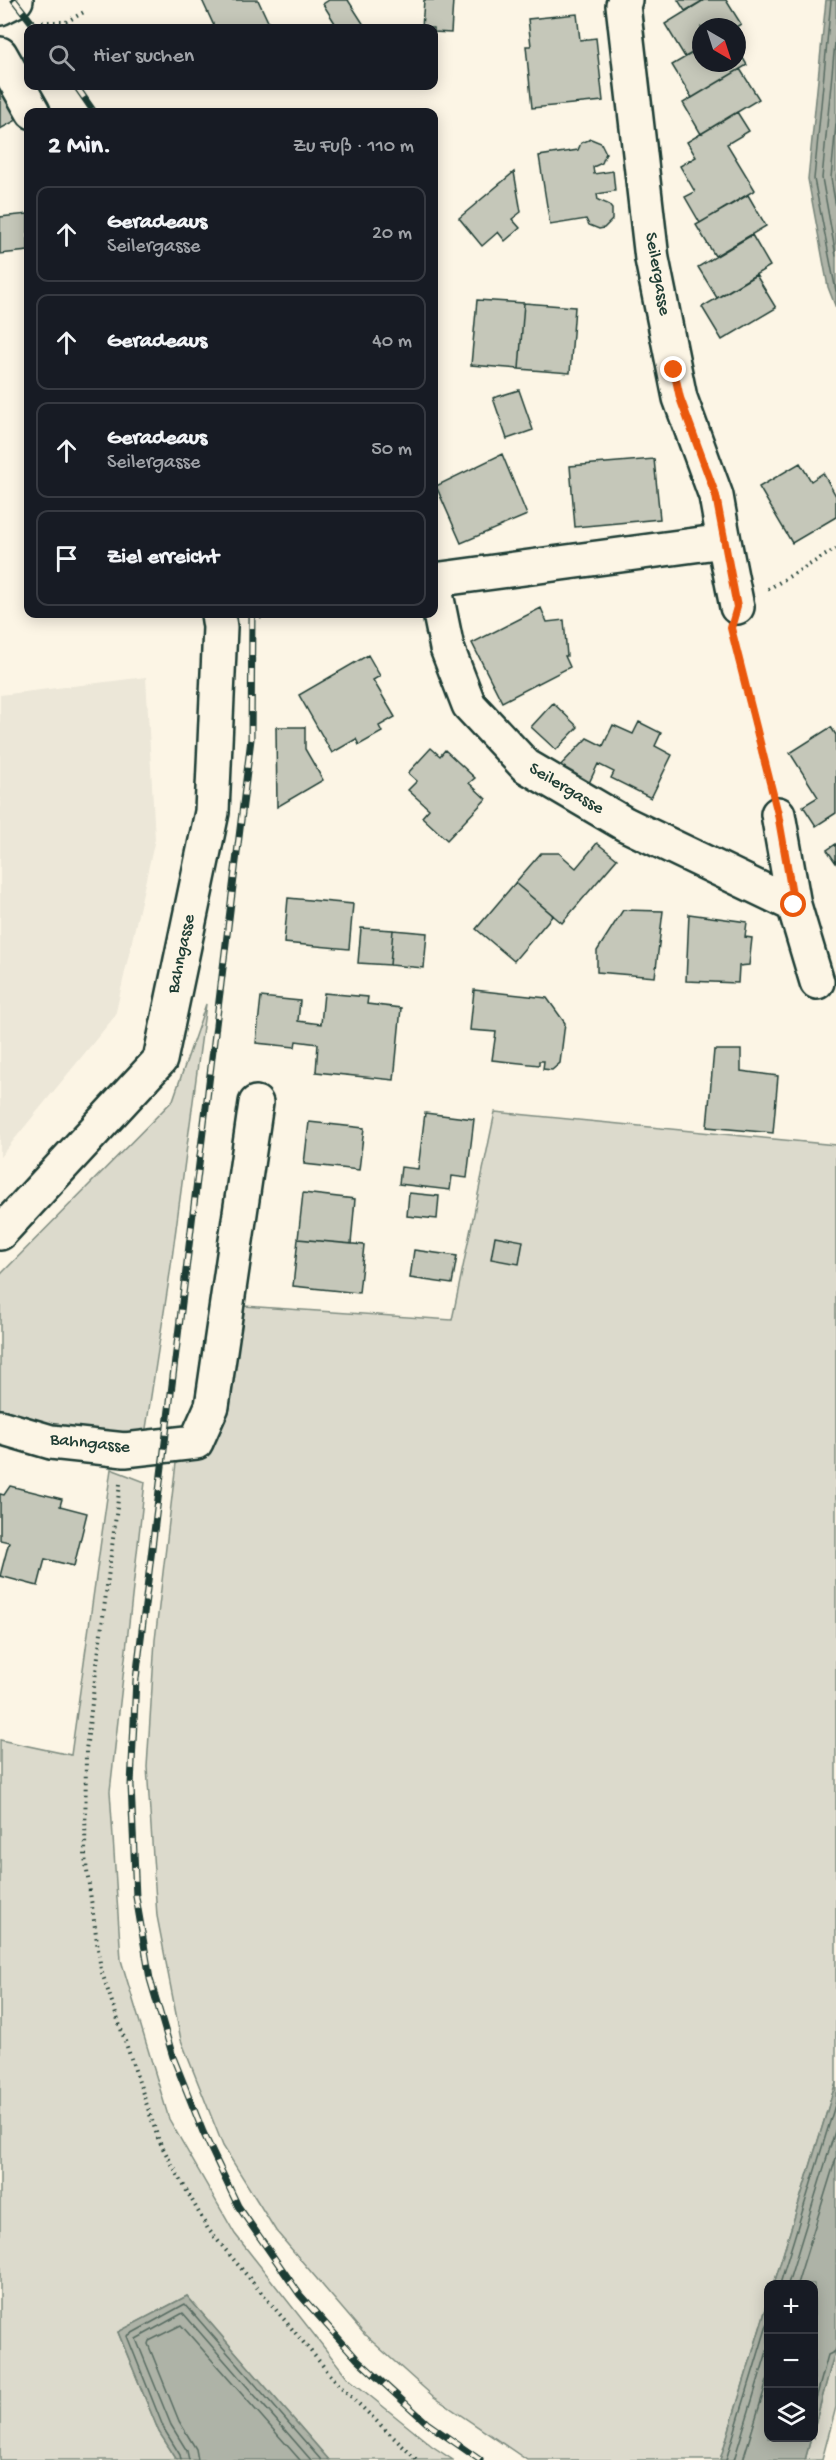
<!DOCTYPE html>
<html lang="de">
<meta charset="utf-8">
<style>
body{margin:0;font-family:"Gochi Hand",sans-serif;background:#242831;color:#f1f3f6}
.controls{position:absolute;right:18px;bottom:18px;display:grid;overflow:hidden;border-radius:12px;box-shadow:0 3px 15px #0003}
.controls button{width:54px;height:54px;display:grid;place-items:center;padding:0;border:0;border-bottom:2px solid #363941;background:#171b24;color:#f1f3f6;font:30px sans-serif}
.compass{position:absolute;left:692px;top:18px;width:54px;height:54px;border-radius:50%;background:#171b24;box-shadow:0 3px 15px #0003;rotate:141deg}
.stop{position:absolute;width:18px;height:18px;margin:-14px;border:4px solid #ea580c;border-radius:50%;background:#fff}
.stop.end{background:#ea580c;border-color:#fff;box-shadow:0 2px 6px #0008}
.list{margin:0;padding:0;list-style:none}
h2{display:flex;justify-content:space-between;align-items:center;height:78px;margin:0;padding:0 24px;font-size:26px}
h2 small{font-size:20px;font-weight:400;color:#9ea1a6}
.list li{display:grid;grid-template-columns:39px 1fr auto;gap:18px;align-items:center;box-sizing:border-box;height:96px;margin:0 12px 12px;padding:0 12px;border:2px solid #363941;border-radius:12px}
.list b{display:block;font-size:22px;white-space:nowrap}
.list p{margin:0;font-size:20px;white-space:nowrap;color:#9ea1a6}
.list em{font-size:20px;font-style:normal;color:#9ea1a6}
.icon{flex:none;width:33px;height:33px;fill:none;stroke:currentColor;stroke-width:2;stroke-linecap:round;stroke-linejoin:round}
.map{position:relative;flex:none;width:836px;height:2460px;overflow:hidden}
.search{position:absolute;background:#171b24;box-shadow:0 3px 15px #0003;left:24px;top:24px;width:414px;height:66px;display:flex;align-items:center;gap:15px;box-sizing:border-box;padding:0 21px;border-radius:12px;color:#9ea1a6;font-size:22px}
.panel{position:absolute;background:#171b24;box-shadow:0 3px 15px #0003;left:24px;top:108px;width:414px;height:510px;border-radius:12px}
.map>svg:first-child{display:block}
.built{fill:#ece7d8}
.green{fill:#dcdacc;stroke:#7e8c80;stroke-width:1.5}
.water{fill:#aeb3a7;stroke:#758479;stroke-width:1.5}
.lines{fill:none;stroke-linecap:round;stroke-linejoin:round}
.shore{stroke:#586c62;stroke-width:1.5}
.building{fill:#c5c7b9;stroke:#1f3d34;stroke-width:1.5}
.minor-casing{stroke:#1f3d34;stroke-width:38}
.major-casing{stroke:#1f3d34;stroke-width:38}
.path{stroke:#1f3d34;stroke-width:4;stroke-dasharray:1.5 4.5;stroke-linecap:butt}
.minor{stroke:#fcf5e5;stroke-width:33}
.major{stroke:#fcf5e5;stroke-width:33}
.rail-casing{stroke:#1f3d34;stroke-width:7}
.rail{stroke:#fcf5e5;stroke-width:4.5;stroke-dasharray:14;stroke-linecap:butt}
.route{stroke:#ea580c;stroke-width:8}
.labels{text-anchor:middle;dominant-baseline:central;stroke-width:4.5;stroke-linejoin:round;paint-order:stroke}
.street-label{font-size:18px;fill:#1f3d34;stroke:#fcf5e5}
</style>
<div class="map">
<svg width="836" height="2460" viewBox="0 0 836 2460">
<rect width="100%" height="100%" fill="#fcf5e5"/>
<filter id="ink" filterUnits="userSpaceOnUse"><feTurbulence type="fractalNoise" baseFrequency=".0167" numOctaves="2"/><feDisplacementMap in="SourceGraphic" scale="12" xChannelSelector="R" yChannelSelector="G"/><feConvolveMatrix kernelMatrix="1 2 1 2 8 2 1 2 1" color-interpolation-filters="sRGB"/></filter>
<g filter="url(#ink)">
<path class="built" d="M146 677 155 839 115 1016 0 1157V695Z"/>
<path class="green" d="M206 1004 170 1273 145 1435 56 1426 0 1411V1275L173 1100Z
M495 1112 836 1145V2082L774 2284H768V2302L720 2460H527L434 2397 365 2335 276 2231 223 2146 181 2040 157 1916 147 1767 155 1640 176 1463 208 1446 225 1402 244 1306 452 1320Z
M111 1469 145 1482 110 1791 121 1960 169 2119 235 2234 348 2378 432 2446 453 2460H329L187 2296 118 2332 159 2432 177 2460H0V1740L71 1755Z
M836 2347V2407L822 2460H805L811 2438H814V2428Z"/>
<path class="water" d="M826 0H836V308L828 287 808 179Z
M836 2082V2347L814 2428V2284H774Z
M187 2296 329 2460H177L159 2432 118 2332Z
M768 2302V2438H811L805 2460H720Z"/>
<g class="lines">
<path class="shore" d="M831 0 814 179 836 291
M836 32 822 178 836 256
M836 124 831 178 836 207
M780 2284 836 2102
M788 2284 836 2128
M797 2284 836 2158
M814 2406 828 2355 836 2351
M181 2460 180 2455 164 2429 127 2336 185 2304 321 2460
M189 2460 187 2451 171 2425 136 2339 183 2313 311 2460
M198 2460 196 2449 179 2421 148 2344 149 2341 181 2325 300 2460
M726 2460 768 2322
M734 2460 768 2348
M743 2460 768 2378"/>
</g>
<path class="building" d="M202 0H258L271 28H215Z
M329 0H348L366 28H338L323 4Z
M424 0H453L451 33 434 32V28H422Z
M678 0H704L685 11Z
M704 0H726L741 24 736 27H701V48L685 57 665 24Z
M577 14 580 40 596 38 603 101 532 108 526 46H531L528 19Z
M701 48V63H737V48L747 65 692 98 672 65Z
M740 69 759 99 701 134 683 103Z
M0 74 26 115 0 129Z
M737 112 749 131 727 144 755 190 700 223 685 197 695 192 680 166 696 157 687 142Z
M591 139 601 143 606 153 602 163 593 167 594 174 613 171 615 191 597 194 598 200 608 204 612 209V220L604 228 599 229 589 225 586 219 550 225 539 156 578 150 581 143Z
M514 172 521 212 512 219 520 228 505 241 498 232 482 246 459 218Z
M748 195 766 226 715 256 696 225Z
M28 214V251L0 254V217Z
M752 235 770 266 717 298 698 267Z
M756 275 776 308 722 340 702 307Z
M477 300 524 303 519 369 471 365Z
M524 303 575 307 570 373 519 369Z
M519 390 533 430 507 439 493 398Z
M502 454 527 515 461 543 436 486Z
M654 459 660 519 575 527 570 466Z
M800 463 811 481 823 473 836 496V517L792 543 759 487Z
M541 608 547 622 564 620 567 656H565L570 667 502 702 472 643Z
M368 655 380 676 373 680 395 717 379 726 382 732 359 745 356 739 332 753 299 695Z
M553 703 578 727 556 750 531 727Z
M639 722 661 733 655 746 672 755 651 798 611 778 614 772 598 764 589 783 557 769 587 738 603 746 613 725 633 734Z
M276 727H305V749L323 780 277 807Z
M831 727 836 735V813L816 826 803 806 818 797 790 753Z
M431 748 440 756 445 750 475 778 469 783 486 799 447 840 422 817 429 809 408 790 417 781 408 773Z
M597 843 617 859 562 923 515 883 541 853H559L576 868Z
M836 844V863L827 850Z
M515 883 553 915 514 961 476 929Z
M288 898 353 904 349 949 284 943Z
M623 910 663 911 655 977 597 972V951Z
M689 914 747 922 745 937 752 938 749 965 739 966 738 983 686 981Z
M361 928 393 930 390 965 358 963Z
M393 930 427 933 424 968 390 965Z
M474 990 547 998 565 1023 560 1063 552 1070 543 1069 544 1061H539V1065L492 1060 496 1032 470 1030Z
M324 993 368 997 367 1004 401 1008 394 1080 316 1072 318 1044 296 1041 295 1047 256 1043 261 997 300 1001 298 1021 321 1024Z
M714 1050H741V1071L778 1076 773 1133 707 1127Z
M425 1113 474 1119 467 1178 452 1176 450 1190 399 1184 401 1167 418 1169Z
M309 1122 364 1128 359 1170 304 1164Z
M303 1193 355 1199 351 1244 298 1239Z
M409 1193 439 1196 437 1219 407 1216Z
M495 1236 523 1241 519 1264 491 1259Z
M298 1239 364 1245 359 1293 293 1286Z
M414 1250 457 1256 452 1284 410 1278Z
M10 1486 62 1499 60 1506 87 1513 74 1566 45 1559 38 1586 0 1576 9 1542 0 1540V1494L4 1495Z"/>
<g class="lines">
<defs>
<path id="minor" d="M0 54 33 112
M724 541 737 607
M434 580 724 541 716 496 680 398 652 259 623 5 625 0
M434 584 447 648 469 705 526 766 625 824 794 905 817 982
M778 814 794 905
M0 1233 160 1060 212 812 220 627 218 614
M0 1427 51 1442 125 1450 196 1442 212 1406 256 1103"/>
<path id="major" d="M0 8 16 0"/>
</defs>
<use href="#minor" class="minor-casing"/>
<use href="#major" class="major-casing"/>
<path class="path" d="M42 22H66L84 12
M768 589 836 549
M254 618 295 614
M734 641 769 782
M120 1484 86 1750 85 1857 101 1970 159 2141 208 2229 340 2386 417 2460"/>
<use href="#minor" class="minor"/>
<use href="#major" class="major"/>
<defs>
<path id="rail" d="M14 0 36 28
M76 86 94 112
M252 614 251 739 136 1679 131 1785 136 1897 150 1979 173 2057 203 2132 238 2206 300 2295 357 2359 427 2423 480 2460"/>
</defs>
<use href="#rail" class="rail-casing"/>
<use href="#rail" class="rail"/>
</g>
</g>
<g class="lines" filter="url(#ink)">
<path class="route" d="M674 370 680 398 716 496 737 607 731 628 778 814 794 905"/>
</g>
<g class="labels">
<g class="street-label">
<text transform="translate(657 274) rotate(80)">Seilergasse</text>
<text transform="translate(566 789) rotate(31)">Seilergasse</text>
<text transform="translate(182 954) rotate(-78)">Bahngasse</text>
<text transform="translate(90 1444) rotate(6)">Bahngasse</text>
</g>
</g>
</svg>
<div class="controls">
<button>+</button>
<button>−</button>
<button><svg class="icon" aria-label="layers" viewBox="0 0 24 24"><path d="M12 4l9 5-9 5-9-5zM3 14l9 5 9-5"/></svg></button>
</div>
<svg class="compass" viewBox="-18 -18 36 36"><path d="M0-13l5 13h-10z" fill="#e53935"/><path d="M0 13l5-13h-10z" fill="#9ea1a6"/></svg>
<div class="stop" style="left:794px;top:905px"></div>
<div class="stop end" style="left:674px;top:370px"></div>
<div class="search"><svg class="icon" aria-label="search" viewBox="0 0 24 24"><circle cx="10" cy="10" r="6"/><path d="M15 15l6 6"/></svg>Hier suchen</div>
<section class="panel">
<h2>2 Min.<small>Zu Fuß · 110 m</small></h2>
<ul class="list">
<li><svg class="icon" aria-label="ahead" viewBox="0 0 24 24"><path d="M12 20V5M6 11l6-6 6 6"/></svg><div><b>Geradeaus</b><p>Seilergasse</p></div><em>20 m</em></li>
<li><svg class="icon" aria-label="ahead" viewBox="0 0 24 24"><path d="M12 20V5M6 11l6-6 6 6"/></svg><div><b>Geradeaus</b></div><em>40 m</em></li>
<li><svg class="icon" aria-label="ahead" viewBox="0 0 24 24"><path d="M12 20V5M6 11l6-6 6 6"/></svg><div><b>Geradeaus</b><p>Seilergasse</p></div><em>50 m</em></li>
<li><svg class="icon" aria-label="arrive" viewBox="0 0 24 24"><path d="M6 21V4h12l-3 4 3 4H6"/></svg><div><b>Ziel erreicht</b></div></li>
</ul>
</section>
</div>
